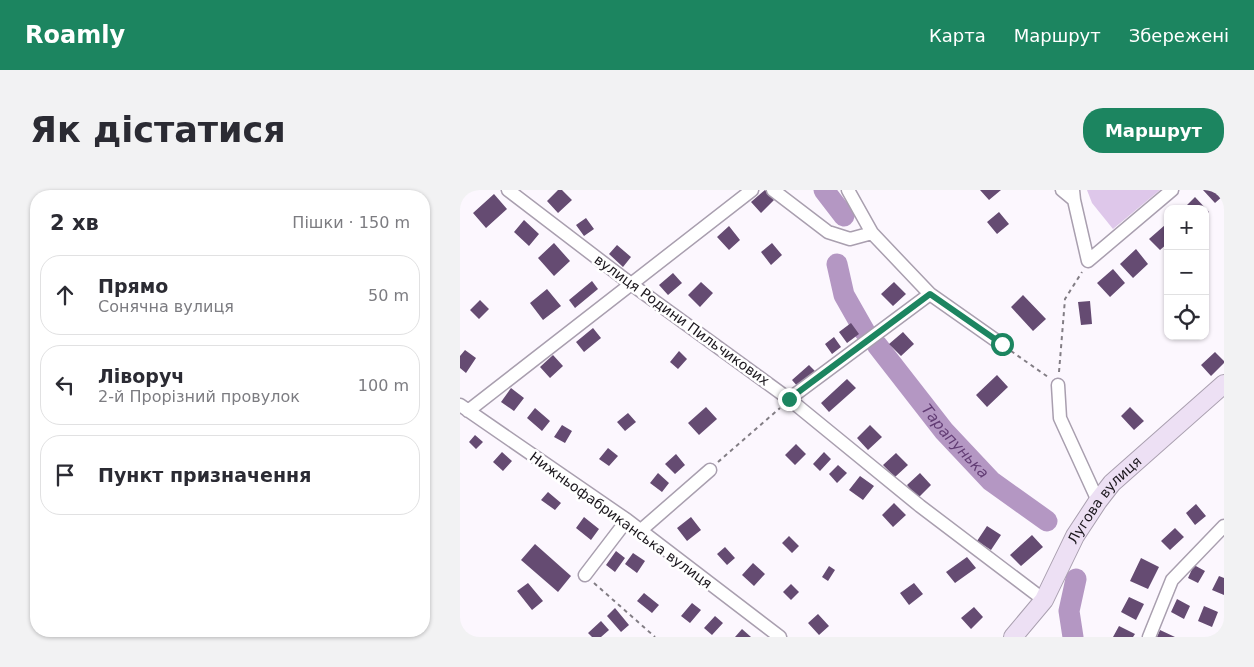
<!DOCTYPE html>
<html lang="uk">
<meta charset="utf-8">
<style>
body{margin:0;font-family:"DejaVu Sans",sans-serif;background:#f2f2f3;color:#2b2b33}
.controls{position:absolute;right:15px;top:15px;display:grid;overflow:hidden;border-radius:10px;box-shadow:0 1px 4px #0004}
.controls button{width:45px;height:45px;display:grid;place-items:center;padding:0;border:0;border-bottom:1px solid #e1e1e2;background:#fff;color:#2b2b33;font:25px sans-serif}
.stop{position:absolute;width:15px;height:15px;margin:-11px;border:4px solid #1c8560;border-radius:50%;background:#fff}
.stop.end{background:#1c8560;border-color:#fff;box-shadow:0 1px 5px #0008}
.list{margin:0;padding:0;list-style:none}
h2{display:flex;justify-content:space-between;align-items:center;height:65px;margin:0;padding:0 20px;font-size:21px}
h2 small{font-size:16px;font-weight:400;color:#7c7c81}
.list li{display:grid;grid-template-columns:32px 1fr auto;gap:15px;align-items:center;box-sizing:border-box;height:80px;margin:0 10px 10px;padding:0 10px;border:1px solid #e1e1e2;border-radius:20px}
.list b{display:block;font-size:19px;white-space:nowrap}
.list p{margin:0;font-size:16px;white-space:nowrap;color:#7c7c81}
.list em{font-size:16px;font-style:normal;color:#7c7c81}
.icon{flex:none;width:28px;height:28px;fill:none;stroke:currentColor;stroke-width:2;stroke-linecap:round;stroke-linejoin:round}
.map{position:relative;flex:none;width:764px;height:447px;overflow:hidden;border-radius:20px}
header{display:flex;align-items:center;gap:30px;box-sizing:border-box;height:70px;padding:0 25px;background:#1c8560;color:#fff}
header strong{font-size:24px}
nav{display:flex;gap:28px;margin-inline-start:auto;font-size:18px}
.intro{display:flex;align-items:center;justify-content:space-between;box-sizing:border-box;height:120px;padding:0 30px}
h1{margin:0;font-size:35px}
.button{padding:12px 22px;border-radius:20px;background:#1c8560;color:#fff;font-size:18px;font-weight:700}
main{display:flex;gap:30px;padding:0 30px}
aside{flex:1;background:#fff;border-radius:20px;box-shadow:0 1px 4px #0004}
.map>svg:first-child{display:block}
.green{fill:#dec7ea}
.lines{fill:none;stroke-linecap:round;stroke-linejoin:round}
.river{stroke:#b497c3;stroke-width:21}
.building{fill:#654b72}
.street-casing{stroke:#a99faf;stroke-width:15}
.secondary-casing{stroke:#a99faf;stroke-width:20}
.path{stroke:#827d84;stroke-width:2;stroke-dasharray:4 4;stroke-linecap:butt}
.street{stroke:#fff;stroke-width:12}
.secondary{stroke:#ede0f4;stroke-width:18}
.route{stroke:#1c8560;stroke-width:6}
.labels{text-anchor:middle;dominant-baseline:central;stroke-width:5;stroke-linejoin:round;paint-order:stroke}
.street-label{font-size:14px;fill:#1c181e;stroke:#fff}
.water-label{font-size:15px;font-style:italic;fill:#623c74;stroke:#fff}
</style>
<header>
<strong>Roamly</strong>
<nav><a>Карта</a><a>Маршрут</a><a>Збережені</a></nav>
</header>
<div class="intro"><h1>Як дістатися</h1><a class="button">Маршрут</a></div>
<main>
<aside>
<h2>2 хв<small>Пішки · 150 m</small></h2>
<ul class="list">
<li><svg class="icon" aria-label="ahead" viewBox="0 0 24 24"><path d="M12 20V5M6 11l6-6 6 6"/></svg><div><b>Прямо</b><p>Сонячна вулиця</p></div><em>50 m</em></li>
<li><svg class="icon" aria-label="left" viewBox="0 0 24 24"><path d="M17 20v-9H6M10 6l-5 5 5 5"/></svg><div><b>Ліворуч</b><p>2-й Прорізний провулок</p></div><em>100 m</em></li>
<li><svg class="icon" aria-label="arrive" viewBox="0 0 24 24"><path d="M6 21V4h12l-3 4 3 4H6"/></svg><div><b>Пункт призначення</b></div></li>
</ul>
</aside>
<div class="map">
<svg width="764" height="447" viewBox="0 0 764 447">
<rect width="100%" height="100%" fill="#fcf7fe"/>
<path class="green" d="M627 0H700L653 39 632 13Z"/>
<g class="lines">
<g class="river">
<path d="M364 0 384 26"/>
<path d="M377 74 384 105 405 142"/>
<path id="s1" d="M417 155 484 241 531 291 587 331"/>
<path d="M613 447 609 421 616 389"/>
</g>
</g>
<path class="building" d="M98 0H102L112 10 98 23 87 11Z
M305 0 314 10 301 23 291 12Z
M520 0H541L529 10Z
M743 0H764V5L755 13Z
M34 4 47 19 26 38 13 23Z
M735 7 749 22 745 25V19H723Z
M539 22 549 34 537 44 527 32Z
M126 28 134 39 124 46 116 35Z
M64 30 79 44 69 56 54 42Z
M705 35 708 38V53L700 60 689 49Z
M269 36 280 50 269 60 257 47Z
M94 53 110 71 94 86 78 68Z
M312 53 322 65 311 75 301 62Z
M157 55 171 67 163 77 149 64Z
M676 59 688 74 673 88 660 74Z
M653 79 665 93 650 107 637 93Z
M213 83 222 93 208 105 199 95Z
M132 91 138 99 115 118 109 110Z
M241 92 253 103 240 117 228 105Z
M434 92 446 104 433 116 421 104Z
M87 99 101 116 83 130 70 113Z
M563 105 586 129 573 141 551 117Z
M20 110 29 119 19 129 10 120Z
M630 111 632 134 621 135 618 112Z
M391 133 399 144 387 153 379 142Z
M133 138 141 148 124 162 116 152Z
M443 142 454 154 441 166 429 154Z
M374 147 381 157 372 164 365 154Z
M5 160 16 168 6 183 0 178V166Z
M219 161 227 169 218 179 210 172Z
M755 162 764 171V173L751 186 741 175Z
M93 165 103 176 90 188 80 177Z
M349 175 356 182 338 197 332 190Z
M537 185 548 197 527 217 516 205Z
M387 189 396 198 369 222 361 213Z
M51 198 64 208 54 221 41 212Z
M246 217 257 229 239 245 228 233Z
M670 217 684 231 674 240 661 226Z
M75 218 90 231 82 241 67 228Z
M168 223 176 232 165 241 157 232Z
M102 235 112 241 105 253 94 247Z
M410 235 422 247 408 260 397 248Z
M15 245 23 252 16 259 9 252Z
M336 254 346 264 335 275 325 265Z
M148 258 158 266 149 276 139 269Z
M42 262 52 271 43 281 33 272Z
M364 262 371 269 360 281 353 274Z
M436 263 448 275 435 287 423 275Z
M216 264 225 275 215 284 205 274Z
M378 275 387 283 377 293 369 284Z
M198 283 209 293 202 302 190 293Z
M460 283 471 295 458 308 447 295Z
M400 286 414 296 403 310 389 300Z
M88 302 101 313 95 320 81 310Z
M434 313 446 325 433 337 422 325Z
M736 314 746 326 735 335 726 323Z
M124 327 139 339 131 350 116 338Z
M231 327 241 340 227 351 217 338Z
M527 336 541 345 531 360 517 351Z
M715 338 724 347 710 360 701 351Z
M572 345 583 357 561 376 550 365Z
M329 346 339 356 332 363 322 353Z
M75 354 111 386 98 402 61 370Z
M265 357 275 368 267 375 257 364Z
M156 361 165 368 155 382 146 375Z
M173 363 185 371 177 383 165 374Z
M507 367 516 378 495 393 486 382Z
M681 368 699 377 688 399 670 391Z
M293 373 305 384 294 396 282 385Z
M734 375 745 381 738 393 728 388Z
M369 376 375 380 368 391 362 387Z
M759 386 764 388V405L752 400Z
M68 393 83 411 72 420 57 401Z
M454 393 463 404 449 415 440 403Z
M331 394 339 402 331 410 323 402Z
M184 403 199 415 192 423 177 411Z
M669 407 684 414 676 430 661 422Z
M717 409 730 416 724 429 711 422Z
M232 413 241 420 230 433 221 426Z
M744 416 758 422 752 437 738 431Z
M514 417 523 427 511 439 501 428Z
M155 418 169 435 161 442 147 426Z
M358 424 369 436 359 445 348 433Z
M255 426 263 433 252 445 244 438Z
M141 431 149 440 141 447H132L128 443Z
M659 436 675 444 673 447H653Z
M282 439 291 447H275Z
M700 440 715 447H697Z"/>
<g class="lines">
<defs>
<path id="street" d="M48 0 171 94 329 209 460 316 584 410
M313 0 368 42 390 49 412 43
M388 0 412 43 470 104 541 154
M602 0 614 10
M613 0 614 10 628 71 712 0
M598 195 600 228 638 311
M329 209 470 104
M0 215 167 330 320 447
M8 221 292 0
M180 341 250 280
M125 385 167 330
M689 447 712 390 764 336"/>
<g id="secondary">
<path id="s2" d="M553 447 584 410 615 346 638 311 652 293 764 194"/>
</g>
</defs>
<use href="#street" class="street-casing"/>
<use href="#secondary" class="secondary-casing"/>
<path class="path" d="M551 161 588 187
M599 182 605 109 622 82
M258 272 320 218
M134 393 195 447"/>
<use href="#street" class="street"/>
<use href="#secondary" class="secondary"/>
</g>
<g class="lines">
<path class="route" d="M329 209 470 104 542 154"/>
</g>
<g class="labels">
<g class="street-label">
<text transform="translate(222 130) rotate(36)">вулиця Родини Пильчикових</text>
<text stroke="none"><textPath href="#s2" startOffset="166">Лугова вулиця</textPath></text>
<text transform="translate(161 330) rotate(36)">Нижньофабриканська вулиця</text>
</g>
<g class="water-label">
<text stroke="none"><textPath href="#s1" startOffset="124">Тарапунька</textPath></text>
</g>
</g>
</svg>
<div class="controls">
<button>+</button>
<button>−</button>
<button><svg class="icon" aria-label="locate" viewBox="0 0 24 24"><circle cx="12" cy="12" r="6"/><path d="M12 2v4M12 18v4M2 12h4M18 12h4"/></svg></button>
</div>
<div class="stop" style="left:542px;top:154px"></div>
<div class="stop end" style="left:329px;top:209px"></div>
</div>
</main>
